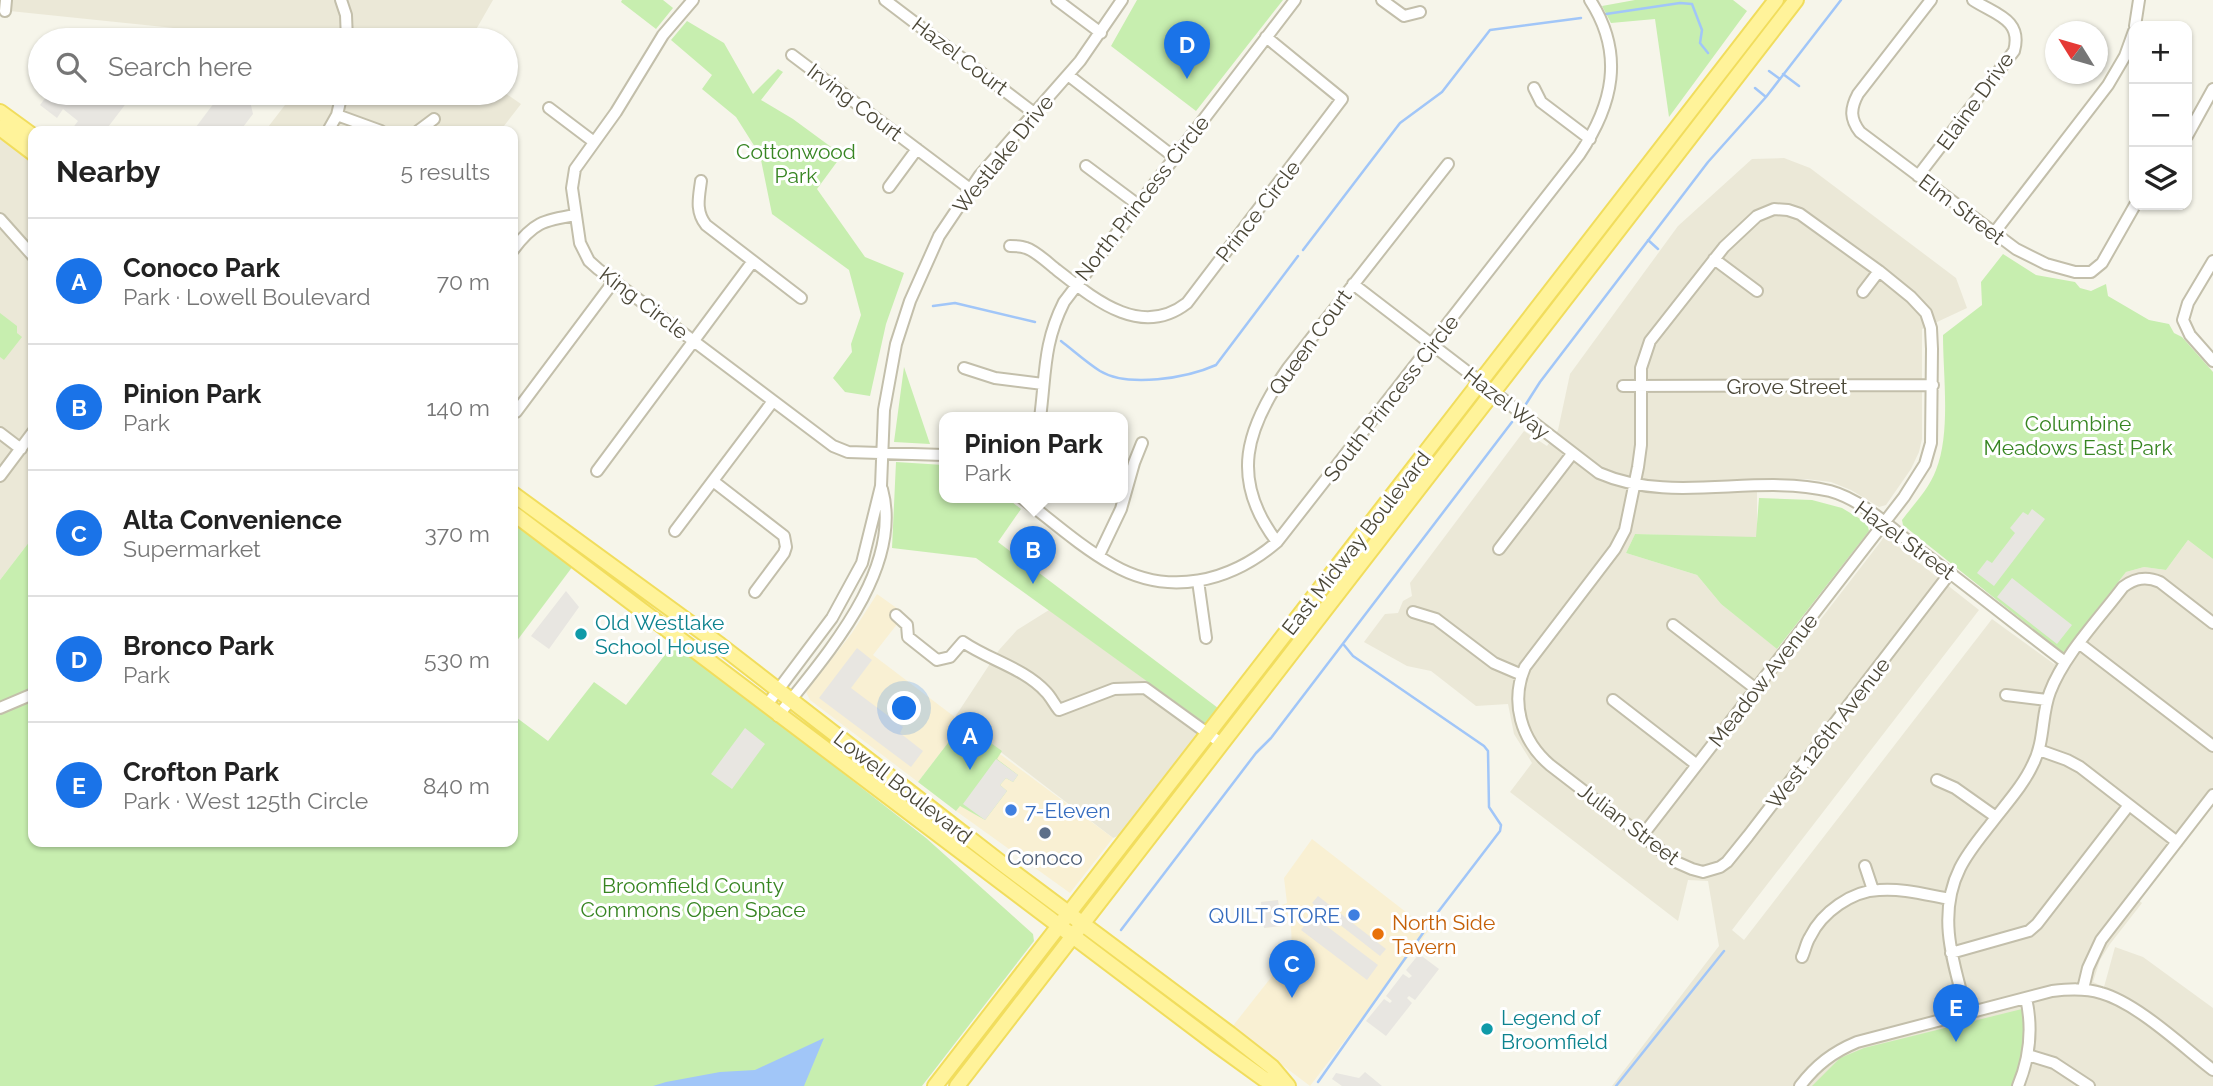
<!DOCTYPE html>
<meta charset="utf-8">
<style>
body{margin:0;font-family:Raleway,sans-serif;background:#f6f6f6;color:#222}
.controls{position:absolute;right:21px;top:21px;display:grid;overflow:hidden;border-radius:14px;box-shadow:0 2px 5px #0004}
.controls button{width:63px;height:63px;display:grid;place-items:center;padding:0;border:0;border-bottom:2px solid #e0e0e0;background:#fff;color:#222;font:35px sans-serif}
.compass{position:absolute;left:2045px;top:21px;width:63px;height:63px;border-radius:50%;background:#fff;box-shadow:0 2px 5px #0004;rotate:307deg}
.you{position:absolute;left:905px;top:709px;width:24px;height:24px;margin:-18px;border:5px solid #fff;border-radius:50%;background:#1a73e8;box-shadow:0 0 0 10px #1a73e833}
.badge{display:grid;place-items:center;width:46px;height:46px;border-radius:50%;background:#1a73e8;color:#fff;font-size:23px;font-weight:700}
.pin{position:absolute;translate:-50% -58px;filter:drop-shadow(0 2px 4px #0008)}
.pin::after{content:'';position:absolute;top:37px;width:24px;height:21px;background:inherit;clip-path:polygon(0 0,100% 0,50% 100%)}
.popup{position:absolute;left:939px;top:412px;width:189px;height:91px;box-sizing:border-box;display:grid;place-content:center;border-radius:14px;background:#fff;filter:drop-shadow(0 2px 5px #0005);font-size:23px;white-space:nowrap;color:#767676}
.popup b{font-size:26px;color:#222}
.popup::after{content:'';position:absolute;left:50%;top:100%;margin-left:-14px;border:14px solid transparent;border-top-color:#fff}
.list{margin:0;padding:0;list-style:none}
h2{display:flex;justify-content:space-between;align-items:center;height:91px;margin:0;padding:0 28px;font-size:30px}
h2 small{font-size:23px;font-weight:400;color:#767676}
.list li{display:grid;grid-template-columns:46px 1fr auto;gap:21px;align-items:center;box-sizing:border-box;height:126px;padding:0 28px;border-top:2px solid #e0e0e0}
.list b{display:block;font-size:26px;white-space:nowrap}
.list p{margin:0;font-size:23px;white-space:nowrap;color:#767676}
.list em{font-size:23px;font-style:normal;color:#767676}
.icon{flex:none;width:38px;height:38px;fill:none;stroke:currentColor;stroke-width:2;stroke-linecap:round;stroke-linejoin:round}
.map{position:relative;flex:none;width:2213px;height:1086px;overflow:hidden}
.search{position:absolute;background:#fff;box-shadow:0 2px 5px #0004;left:28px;top:28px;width:490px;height:77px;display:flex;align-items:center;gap:18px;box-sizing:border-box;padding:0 24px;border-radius:38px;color:#767676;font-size:26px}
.panel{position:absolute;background:#fff;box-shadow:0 2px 5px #0004;left:28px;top:126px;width:490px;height:721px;border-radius:14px}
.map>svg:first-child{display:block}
.residential{fill:#ebe8d7}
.commercial{fill:#f9f0d3}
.green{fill:#c7eeaf}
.parking{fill:#e8e6e1}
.water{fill:#a1c6f8}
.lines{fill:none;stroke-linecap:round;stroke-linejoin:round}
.stream{stroke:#a1c6f8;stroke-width:2.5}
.minor-casing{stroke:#c3bfab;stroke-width:14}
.major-casing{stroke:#f1dd5d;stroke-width:18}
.minor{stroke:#fff;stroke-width:10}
.major{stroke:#fff39a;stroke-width:14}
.culture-dot{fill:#0f9aa8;stroke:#fff;stroke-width:2.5}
.shop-dot{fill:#3f7fe0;stroke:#fff;stroke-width:2.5}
.service-dot{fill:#5c6f8a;stroke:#fff;stroke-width:2.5}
.food-dot{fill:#e8710a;stroke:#fff;stroke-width:2.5}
.labels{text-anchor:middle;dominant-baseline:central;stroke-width:6;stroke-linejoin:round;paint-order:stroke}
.street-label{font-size:21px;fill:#4b4737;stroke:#fff}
.park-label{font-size:21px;fill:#378522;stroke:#fff}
.culture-label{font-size:21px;fill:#0d838f;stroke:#fff;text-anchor:start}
.shop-label{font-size:21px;fill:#366cbe;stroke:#fff;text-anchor:start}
.service-label{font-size:21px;fill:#4e5e75;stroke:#fff}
.food-label{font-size:21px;fill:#c56008;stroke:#fff;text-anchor:start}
</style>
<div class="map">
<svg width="2213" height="1086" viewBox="0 0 2213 1086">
<rect width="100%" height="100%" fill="#f6f5ea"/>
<path class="residential" d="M0 0H493L470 40H290L0 10Z
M287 93H505L521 104 500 131H265L285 105Z
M0 134 33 159V537L0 580Z
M1784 158 1810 168 1956 278 1967 308 1922 329V439L1919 452 1911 469 1886 505 1879 507 1851 490 1831 482 1806 479H1757V538L1635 534 1626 553 1697 575 1721 604 1790 659 1885 536 1979 610 1732 930 1744 940 1992 619 2054 664 2126 572 2144 567 2166 570 2188 540 2213 559V795L2135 897 2142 903 2110 944 2100 960 2093 982 2104 987 2115 947 2143 957 2213 1008V1086H1612L1719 946 1708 881 1688 880 1678 921 1510 792 1532 763 1514 734 1508 704 1476 706 1431 671 1407 666 1364 642 1385 614 1398 613 1403 601 1412 596 1410 583 1524 431 1547 446 1558 430 1570 374 1678 226 1752 159Z
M1049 610 1206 724 1123 834 1113 838 955 717 999 650 1017 630Z"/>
<path class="commercial" d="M877 594 905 614 873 655 960 721 952 733 954 735 918 782 810 700 806 692 852 633Z
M1000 754 1113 838 1070 893 956 811 960 806 985 819 1006 791 999 785 1005 778 996 759Z
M1312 839 1429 930 1310 1086 1232 1027 1292 951 1291 926 1287 921 1282 920 1281 926 1264 928 1261 902 1278 900 1279 906 1287 903 1284 878Z"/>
<path class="green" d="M622 0H663L673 8 656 29 621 2Z
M1137 0H1283L1196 111 1111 46Z
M1635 0H1733L1747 11 1669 117 1655 19 1611 23 1602 6Z
M687 21 724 43 753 94 778 69 783 72 761 100 793 119 842 155 817 189 865 257 904 273 886 324 870 396 845 392 833 378 852 352 851 344 861 315 849 270 772 214 760 155 736 117 702 89 712 75 671 40Z
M2003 254 2036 275 2075 282 2080 288 2091 291 2106 284 2108 296 2149 320 2169 324 2174 333 2182 337 2213 372V559L2188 540 2166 570 2144 567 2126 572 2063 653 1903 525 1902 520C1914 504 1929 489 1936 470 1951 433 1943 375 1943 335L1982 305 1981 282Z
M0 313 17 326V333L22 337 4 360 0 357Z
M904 367 930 444 894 442Z
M896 462 944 465V498H1007L1021 509 998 542 1218 708 1206 724 976 558 892 548Z
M1759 498 1812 500 1842 508 1867 523 1869 531 1777 649 1721 604 1697 575 1626 553 1635 534 1756 537Z
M513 520 573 566 513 646Z
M33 537V842H513V715L548 741 594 682 626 705 675 642 926 838 1033 934 1034 941 922 1086H0V580Z
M960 721 1002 751 997 759 1018 775 1013 782 1006 778 1000 785 1007 791 985 820 960 806 956 811 918 782 954 735 952 733Z
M2022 1009 2027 1036 2018 1075 2011 1086H1812L1840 1058 1864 1048Z"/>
<path class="parking" d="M49 93H134L105 131H75L72 129 78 121 63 109 57 118 40 105Z
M219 93H256L250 101 253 114 240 131H193L220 95Z
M2032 509 2045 519 1994 586 1977 573 1987 560 1992 563 2015 533 2010 528 2023 512 2028 515Z
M2012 578 2072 625 2057 644 1997 597Z
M566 591 579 607 549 649 531 636Z
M857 648 872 660 851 688 903 727 900 733 923 751 911 767 819 698Z
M745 728 765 744 732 789 711 774Z
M996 759 1018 775 1013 782 1006 778 1000 785 1007 791 985 820 963 804Z
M1318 896 1386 949 1380 956 1312 903Z
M1278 900 1281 926 1264 928 1261 902Z
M1312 915 1378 965 1367 980 1301 930Z
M1419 954 1439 969 1415 1000 1409 996 1407 998 1412 1003 1386 1036 1366 1021 1384 999 1390 1003 1392 1001 1386 996 1403 974 1409 978 1412 976 1406 970Z
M1365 1072 1382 1086H1342L1332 1079 1336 1073 1359 1078Z"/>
<path class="water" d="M824 1038 804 1086H653L666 1082 720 1072 755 1070Z"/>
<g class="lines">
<path class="stream" d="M1606 14 1680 3 1692 4 1702 30 1700 43 1708 53
M1769 71 1780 79
M1783 74 1799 86
M1755 88 1766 97
M1648 240 1658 249
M1303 250 1400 123 1442 92 1490 30 1581 18
M933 306 955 303 1035 322
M1061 341C1074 351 1086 362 1100 371 1128 388 1187 378 1216 365L1298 256
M1526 404 1540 382 1708 162 1766 97 1841 0
M1121 930 1256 753 1271 738 1512 422
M1318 1082 1435 916 1500 831 1501 825 1489 807 1488 751 1484 746 1353 656 1344 645
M1616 1086 1724 951"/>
<defs>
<path id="minor" d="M341 0 346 15 347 40
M693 0 663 35 616 112 575 169 572 188 580 243 589 261 598 269 833 446 848 452 944 455
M885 0 1034 113
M1057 0 1101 33
M1382 0 1404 16 1420 12
M1931 0 1858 94C1850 109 1850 119 1860 132L2016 249 2046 264 2075 272H2091
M5 11 6 0
M2135 26 2139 0
M792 55 970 189
M1068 75 1174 157
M1534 88 1541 102 1590 139
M549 108 594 142
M337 115 381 131
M328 131 337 115 342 93
M418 131 434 119
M2187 136 2213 89
M1086 166 1137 204
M1918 176 2014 51C2023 19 1994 14 1973 0
M701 181C699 197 695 211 706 225L801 298
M889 187 917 149
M0 219 33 256
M1994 233 2108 85 2125 56 2134 31
M1010 246C1015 246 1021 246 1026 248 1036 251 1048 263 1057 270 1094 299 1141 339 1187 303L1342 99 1266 37
M513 250C533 223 543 220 576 215
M1714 259 1757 291
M2213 261 2188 303 2183 320 2190 335 2213 361
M2091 272 2102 263 2135 205
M1353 284 1599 473C1672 505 1755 473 1830 491 1863 500 1892 529 1918 549 1968 586 2016 625 2065 662
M1863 292 1879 271
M964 368 995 378 1043 384
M1623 386 1933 385
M516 412 614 281
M1040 418C1046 373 1043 344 1064 302L1295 0
M0 433 21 449
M597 471 753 261
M0 476 33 432
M713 481 784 536 786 547 784 553 755 592
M1022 498C1052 521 1081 547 1113 565 1169 597 1230 582 1277 542L1579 155C1613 105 1625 54 1590 0
M675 531 773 401
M1277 542C1229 479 1246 428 1288 368L1448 164
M1499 549 1572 454
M1099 555 1121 509 1134 463 1142 443
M1198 581 1206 638
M1413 612 1436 619 1494 663 1522 675
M896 615 907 625 908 637 937 660 950 657 963 642C989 660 1024 668 1046 692 1051 697 1054 704 1059 710L1114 689 1145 688 1221 743
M1673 625 1756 689
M2080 644 2213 746
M2006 695 2047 700
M1613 700 1697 765
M766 706 832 618 862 563 881 486 884 410 896 344 910 301 939 236 980 175 1080 61 1122 0
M0 708 33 694
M778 716C825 656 904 570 882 489
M2039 750 2067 760 2080 767 2177 842
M1937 780 1955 788 1996 817
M1642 836 1904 497 1925 464 1931 443 1932 349 1931 328 1926 313 1911 297 1879 271 1800 214 1788 210 1774 209 1757 216 1724 247 1650 341 1641 368V445L1638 467 1625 530 1615 549 1525 667C1510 702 1521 740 1550 765L1676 862 1692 869 1703 872 1720 867 1727 862 1748 836 1950 573
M1865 866 1873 890
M1951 953 2029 931 2037 924 2129 805
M1802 957C1805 951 1806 943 1810 937 1822 912 1852 891 1879 890 1902 888 1927 895 1950 899
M2083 989 2088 968 2101 940 2213 795
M1967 1013C1954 965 1936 916 1960 868 1968 852 1979 839 1990 825 2005 805 2023 786 2033 764 2045 741 2041 715 2050 692 2064 655 2099 619 2123 587 2135 578 2146 576 2160 582L2213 623
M2028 1055 2054 1063 2089 1086
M1800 1086C1816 1065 1833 1052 1857 1042L2052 991C2069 989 2085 988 2101 993 2137 1003 2182 1046 2213 1070
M2018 1086C2030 1057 2033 1029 2026 998"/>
<path id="major" d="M0 112 33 136
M0 128 33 153
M513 494 720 645 1000 862 1230 1034 1272 1067 1288 1086
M513 513 1217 1045 1264 1079 1280 1086
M935 1086 1776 0
M957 1086 1796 0"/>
</defs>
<use href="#minor" class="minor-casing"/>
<use href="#major" class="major-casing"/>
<use href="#minor" class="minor"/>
<use href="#major" class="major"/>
</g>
<g class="culture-dot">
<circle cx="581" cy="634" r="7"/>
<circle cx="1487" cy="1029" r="7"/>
</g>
<g class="shop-dot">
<circle cx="1011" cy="810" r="7"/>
<circle cx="1354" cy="915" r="7"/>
</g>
<circle class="service-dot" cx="1045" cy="833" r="7"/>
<circle class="food-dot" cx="1378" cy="934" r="7"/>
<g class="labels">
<g class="street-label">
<text transform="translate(960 56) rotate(37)">Hazel Court</text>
<text transform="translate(1975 101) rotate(-54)">Elaine Drive</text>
<text transform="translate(855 102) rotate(37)">Irving Court</text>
<text transform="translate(1003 154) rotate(-51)">Westlake Drive</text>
<text transform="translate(1142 198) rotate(-52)">North Princess Circle</text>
<text transform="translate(1962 209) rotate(37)">Elm Street</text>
<text transform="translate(1258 211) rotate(-52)">Prince Circle</text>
<text transform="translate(644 303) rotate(37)">King Circle</text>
<text transform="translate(1310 342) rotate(-54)">Queen Court</text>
<text x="1787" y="386">Grove Street</text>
<text transform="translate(1391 398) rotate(-52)">South Princess Circle</text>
<text transform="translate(1507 403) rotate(38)">Hazel Way</text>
<text transform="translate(1905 540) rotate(36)">Hazel Street</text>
<text transform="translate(1356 543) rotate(-52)">East Midway Boulevard</text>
<text transform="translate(1763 680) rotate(-52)">Meadow Avenue</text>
<text transform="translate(1828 733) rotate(-52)">West 126th Avenue</text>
<text transform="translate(903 787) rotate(38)">Lowell Boulevard</text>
<text transform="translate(1629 824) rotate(37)">Julian Street</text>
</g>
<g class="park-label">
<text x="796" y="151">Cottonwood<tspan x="796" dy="24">Park</tspan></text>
<text x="2078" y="423">Columbine<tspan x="2078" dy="24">Meadows East Park</tspan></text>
<text x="693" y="885">Broomfield County<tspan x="693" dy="24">Commons Open Space</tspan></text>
</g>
<g class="culture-label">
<text x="595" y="622">Old Westlake<tspan x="595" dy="24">School House</tspan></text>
<text x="1501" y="1017">Legend of<tspan x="1501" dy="24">Broomfield</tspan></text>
</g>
<g class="shop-label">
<text x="1025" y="810">7-Eleven</text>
<text x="1340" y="915" text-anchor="end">QUILT STORE</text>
</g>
<g class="service-label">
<text x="1045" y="857">Conoco</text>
</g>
<g class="food-label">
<text x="1392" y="922">North Side<tspan x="1392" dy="24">Tavern</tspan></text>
</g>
</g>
</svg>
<div class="controls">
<button>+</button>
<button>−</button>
<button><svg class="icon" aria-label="layers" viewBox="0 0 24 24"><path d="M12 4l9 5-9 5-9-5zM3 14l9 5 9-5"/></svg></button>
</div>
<svg class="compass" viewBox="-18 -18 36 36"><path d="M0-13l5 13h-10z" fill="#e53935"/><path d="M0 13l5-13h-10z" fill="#767676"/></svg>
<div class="you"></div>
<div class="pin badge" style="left:970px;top:770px">A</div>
<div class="pin badge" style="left:1033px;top:584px">B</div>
<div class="popup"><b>Pinion Park</b>Park</div>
<div class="pin badge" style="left:1292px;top:998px">C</div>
<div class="pin badge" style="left:1187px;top:79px">D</div>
<div class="pin badge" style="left:1956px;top:1042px">E</div>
<div class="search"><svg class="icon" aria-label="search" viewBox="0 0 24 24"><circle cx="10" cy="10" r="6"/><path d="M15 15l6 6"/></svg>Search here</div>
<section class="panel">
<h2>Nearby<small>5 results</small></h2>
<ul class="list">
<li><span class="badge">A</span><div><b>Conoco Park</b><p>Park · Lowell Boulevard</p></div><em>70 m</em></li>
<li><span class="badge">B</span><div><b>Pinion Park</b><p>Park</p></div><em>140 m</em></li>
<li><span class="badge">C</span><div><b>Alta Convenience</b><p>Supermarket</p></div><em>370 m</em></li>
<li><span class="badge">D</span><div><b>Bronco Park</b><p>Park</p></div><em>530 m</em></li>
<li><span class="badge">E</span><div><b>Crofton Park</b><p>Park · West 125th Circle</p></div><em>840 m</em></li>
</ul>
</section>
</div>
